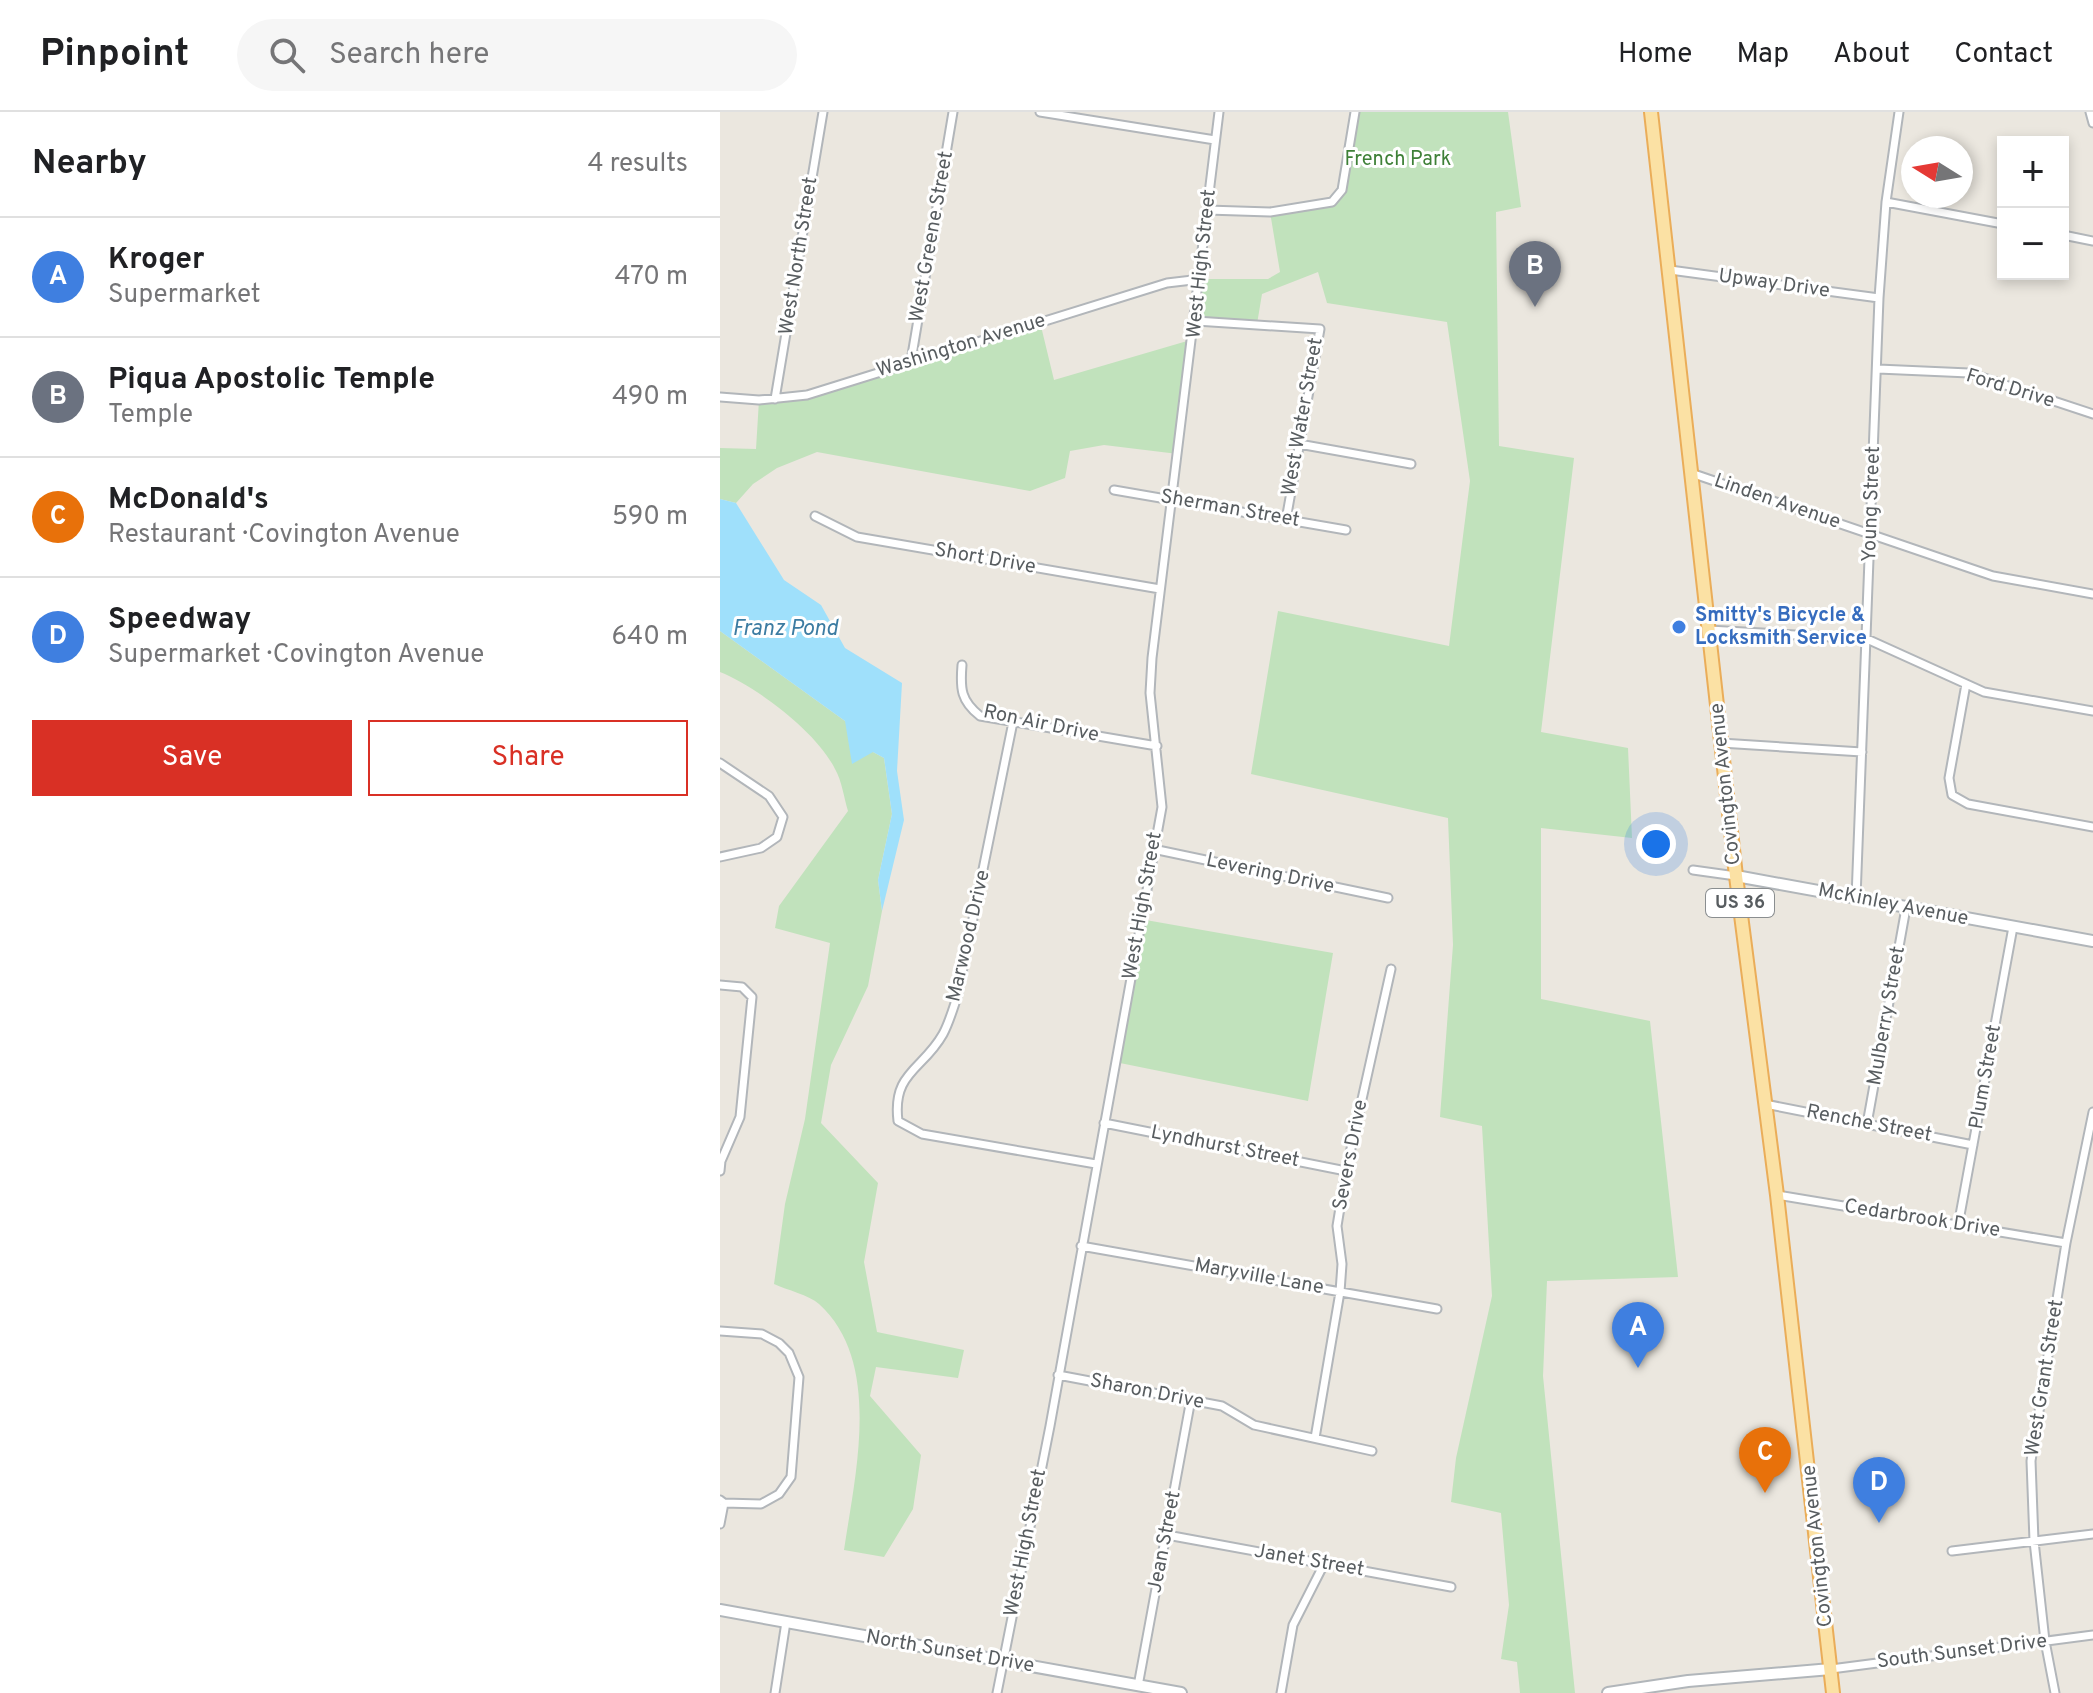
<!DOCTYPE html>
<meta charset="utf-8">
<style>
body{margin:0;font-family:Overpass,sans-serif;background:#f6f6f6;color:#202124}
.controls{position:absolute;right:24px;top:24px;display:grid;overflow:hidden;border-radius:0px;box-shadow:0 4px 12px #0003}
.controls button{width:72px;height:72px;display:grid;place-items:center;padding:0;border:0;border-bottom:2px solid #e0e0e0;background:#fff;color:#202124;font:40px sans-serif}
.compass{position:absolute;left:1181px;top:24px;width:72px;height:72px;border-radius:50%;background:#fff;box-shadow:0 4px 12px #0003;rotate:281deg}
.you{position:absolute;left:936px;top:732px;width:28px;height:28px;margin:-20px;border:6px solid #fff;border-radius:50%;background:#1a73e8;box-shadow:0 0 0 12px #1a73e833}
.badge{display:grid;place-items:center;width:52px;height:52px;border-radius:50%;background:#d93025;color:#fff;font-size:26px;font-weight:700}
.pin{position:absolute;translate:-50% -66px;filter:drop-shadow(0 2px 4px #0008)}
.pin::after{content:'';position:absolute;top:42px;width:28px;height:24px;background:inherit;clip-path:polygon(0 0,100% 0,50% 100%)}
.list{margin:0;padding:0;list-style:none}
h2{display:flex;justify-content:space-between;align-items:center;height:104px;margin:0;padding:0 32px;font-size:34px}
h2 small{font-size:26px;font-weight:400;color:#757577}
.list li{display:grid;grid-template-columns:52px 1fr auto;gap:24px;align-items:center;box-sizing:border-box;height:120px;padding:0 32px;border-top:2px solid #e0e0e0}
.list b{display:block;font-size:30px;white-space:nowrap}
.list p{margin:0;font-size:26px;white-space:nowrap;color:#757577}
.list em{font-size:26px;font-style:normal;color:#757577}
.actions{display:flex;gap:16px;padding:24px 32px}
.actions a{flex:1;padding:18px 0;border:2px solid #d93025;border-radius:0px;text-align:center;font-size:28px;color:#d93025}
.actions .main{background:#d93025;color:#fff}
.icon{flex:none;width:44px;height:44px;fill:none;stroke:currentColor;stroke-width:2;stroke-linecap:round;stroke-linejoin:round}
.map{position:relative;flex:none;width:1373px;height:1581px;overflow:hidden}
header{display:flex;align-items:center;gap:48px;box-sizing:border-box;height:112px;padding:0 40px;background:#fff;border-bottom:2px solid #e0e0e0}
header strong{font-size:38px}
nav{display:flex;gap:44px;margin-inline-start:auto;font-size:28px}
.search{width:560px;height:72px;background:#f6f6f6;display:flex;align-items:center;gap:20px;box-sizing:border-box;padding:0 28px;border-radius:44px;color:#757577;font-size:30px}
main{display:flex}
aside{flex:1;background:#fff}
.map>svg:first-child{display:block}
.green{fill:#c1e2bc}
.water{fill:#9fe0fb}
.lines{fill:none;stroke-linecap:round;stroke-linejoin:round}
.street-casing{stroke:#b2b6ba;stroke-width:11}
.secondary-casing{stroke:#b1b6ba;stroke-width:14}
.primary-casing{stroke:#eaad59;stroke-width:16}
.street{stroke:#fff;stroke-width:7}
.secondary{stroke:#fff;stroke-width:10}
.primary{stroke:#fbe1a4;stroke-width:12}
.shop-dot{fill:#3f7fe0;stroke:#fff;stroke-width:3}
.labels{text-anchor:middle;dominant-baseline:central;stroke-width:6;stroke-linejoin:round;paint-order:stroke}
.shield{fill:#fff;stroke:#8a8e90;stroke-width:2}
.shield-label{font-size:18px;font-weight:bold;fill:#585d60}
.park-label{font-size:20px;fill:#3e8037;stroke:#fff}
.street-label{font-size:20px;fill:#585d60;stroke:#fff}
.shop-label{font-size:20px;font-weight:bold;fill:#366cbe;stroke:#fff;text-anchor:start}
.water-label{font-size:22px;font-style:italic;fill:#3c7ca2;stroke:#fff}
</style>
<header>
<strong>Pinpoint</strong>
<div class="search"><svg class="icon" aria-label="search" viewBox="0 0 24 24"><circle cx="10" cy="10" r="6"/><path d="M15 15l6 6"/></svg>Search here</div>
<nav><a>Home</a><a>Map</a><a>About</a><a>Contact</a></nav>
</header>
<main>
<aside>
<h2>Nearby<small>4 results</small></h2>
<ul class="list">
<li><span class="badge" style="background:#3f7fe0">A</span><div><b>Kroger</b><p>Supermarket</p></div><em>470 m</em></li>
<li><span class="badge" style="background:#6b7280">B</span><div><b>Piqua Apostolic Temple</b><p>Temple</p></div><em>490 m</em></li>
<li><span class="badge" style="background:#e8710a">C</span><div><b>McDonald's</b><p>Restaurant · Covington Avenue</p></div><em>590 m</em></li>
<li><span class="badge" style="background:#3f7fe0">D</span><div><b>Speedway</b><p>Supermarket · Covington Avenue</p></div><em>640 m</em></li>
</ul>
<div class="actions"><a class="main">Save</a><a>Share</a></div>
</aside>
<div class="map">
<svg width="1373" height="1581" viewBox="0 0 1373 1581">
<rect width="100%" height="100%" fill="#ebe7df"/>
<path class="green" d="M635 0H788L801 95 776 100 779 334 854 346 821 620 908 636 912 726 821 716V887L930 909 958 1165 827 1169 823 1264 855 1581H800L797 1550 781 1547 789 1493 781 1401 731 1390 736 1346 772 1184 762 1014 720 1005 733 833 728 706 531 662 558 499 729 534 750 369 727 210 607 191 598 160 542 182 537 212 476 209 481 167H548L560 160 550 100 617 85Z
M320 210 334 268 474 227 458 342 384 333 350 339 345 366 310 379 97 340 57 356 33 372 16 391 0 387V336L36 337 39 288 87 283Z
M0 519 125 609 153 640 164 646 172 702 158 768 162 799 148 874 111 953 101 1011 158 1071 144 1150 157 1220 244 1238 238 1266 156 1255 150 1284 201 1343 193 1397 164 1445 124 1438C135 1363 163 1250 99 1192 89 1183 67 1178 54 1172L65 1092 85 1007 110 831 55 816 59 794 128 699C124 686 122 669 115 657 97 620 37 575 0 560Z
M420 807 613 841 588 989 395 950Z"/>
<path class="water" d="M0 387 16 391 64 468 101 493 125 536 182 571 177 659 184 708 162 799 158 768 172 702 164 646 153 640 132 652 125 609 0 519Z"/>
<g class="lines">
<defs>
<path id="street" d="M320 0 495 28
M1370 0 1373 11
M1166 90 1283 112
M487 98 550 100 612 90 622 78 635 0
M1343 123 1373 129
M950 158 1159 186
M476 209 600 217 566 408
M191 249 233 0
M1158 257 1249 261 1373 302
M0 285 39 288 87 283 447 171 481 167
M55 287 103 0
M579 332 691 352
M971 361 1273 464 1373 482
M394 378 626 418
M95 404 137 425 440 477
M989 518 1147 527 1264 580 1373 599
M242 553C240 577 241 589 260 604L437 634
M1246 572 1229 666 1232 683 1248 692 1373 715
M293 610 237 885C233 897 229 911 223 922 203 958 172 960 178 1009L202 1022 376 1052
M1001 631 1142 640
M0 651 49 684 63 705 57 725 41 736 0 745
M433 737 668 786
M973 758 1016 764
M1136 786 1159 186 1166 90 1179 0
M0 873 22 875 32 885 20 1005 1 1049 0 1059
M1045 992 1253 1033
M384 1011 626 1059
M1147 1012 1186 796
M1057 1083 1346 1131
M1238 1114 1293 815
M361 1134 717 1197
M0 1219 42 1222 59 1231 69 1241 79 1265 71 1365 59 1382 41 1392 4 1391
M338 1263 502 1294 534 1313 652 1339
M595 1326 620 1180 622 1152 617 1114 626 1059 671 857
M0 1412 4 1391 0 1388
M447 1423 731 1475
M1232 1439 1373 1422
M1111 1557 1373 1523
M418 1574 471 1287
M55 1581 66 1510
M277 1581 330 1314 442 695 430 581 432 546 499 0
M561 1581 573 1513 604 1452
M1335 1581 1325 1529 1314 1429 1311 1349 1346 1131 1373 1000"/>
<path id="secondary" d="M1016 764 1373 829
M0 1498 461 1581
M888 1581 968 1569 1111 1557"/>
<path id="primary" d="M931 0 1016 764 1057 1083 1113 1581"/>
</defs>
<use href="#street" class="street-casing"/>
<use href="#secondary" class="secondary-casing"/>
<use href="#primary" class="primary-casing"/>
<use href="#street" class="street"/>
<use href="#secondary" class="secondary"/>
<use href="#primary" class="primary"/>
</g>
<circle class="shop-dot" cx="959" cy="515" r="8"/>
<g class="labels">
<rect class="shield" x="986" y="777" width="68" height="28" rx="6"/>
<g class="shield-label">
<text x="1020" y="791">US 36</text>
</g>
<g class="park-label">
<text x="678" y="48">French Park</text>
</g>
<g class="street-label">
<text transform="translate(212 125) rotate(-80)">West Greene Street</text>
<text transform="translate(79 144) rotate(-81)">West North Street</text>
<text transform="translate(482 152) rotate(-84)">West High Street</text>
<text transform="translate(1054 172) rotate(8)">Upway Drive</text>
<text transform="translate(241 234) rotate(-17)">Washington Avenue</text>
<text transform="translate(1290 277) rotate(17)">Ford Drive</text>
<text transform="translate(583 305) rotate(-80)">West Water Street</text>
<text transform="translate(1057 390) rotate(19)">Linden Avenue</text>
<text transform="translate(1152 392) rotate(-88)">Young Street</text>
<text transform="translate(510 397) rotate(10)">Sherman Street</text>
<text transform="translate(265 447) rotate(10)">Short Drive</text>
<text transform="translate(321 612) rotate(12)">Ron Air Drive</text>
<text transform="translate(1006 672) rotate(-96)">Covington Avenue</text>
<text transform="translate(550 762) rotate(12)">Levering Drive</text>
<text transform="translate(1173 793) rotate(11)">McKinley Avenue</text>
<text transform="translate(423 794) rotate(-80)">West High Street</text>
<text transform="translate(249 824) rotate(-77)">Marwood Drive</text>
<text transform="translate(1167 904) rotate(-80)">Mulberry Street</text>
<text transform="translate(1266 965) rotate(-80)">Plum Street</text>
<text transform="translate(1149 1012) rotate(11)">Renche Street</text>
<text transform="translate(505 1035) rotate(11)">Lyndhurst Street</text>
<text transform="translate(631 1043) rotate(-79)">Severs Drive</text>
<text transform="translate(1202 1107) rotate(9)">Cedarbrook Drive</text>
<text transform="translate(539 1165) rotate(10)">Maryville Lane</text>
<text transform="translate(1325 1266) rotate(-81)">West Grant Street</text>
<text transform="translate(427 1280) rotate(11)">Sharon Drive</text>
<text transform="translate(445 1430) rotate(-79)">Jean Street</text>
<text transform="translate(306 1431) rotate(-79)">West High Street</text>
<text transform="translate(1098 1434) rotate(-96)">Covington Avenue</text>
<text transform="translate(589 1449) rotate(10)">Janet Street</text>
<text transform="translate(230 1540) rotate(10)">North Sunset Drive</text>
<text transform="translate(1242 1540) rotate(-7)">South Sunset Drive</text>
</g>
<g class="shop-label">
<text x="975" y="504">Smitty's Bicycle &amp;<tspan x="975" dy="23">Locksmith Service</tspan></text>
</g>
<g class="water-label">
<text x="65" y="517">Franz Pond</text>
</g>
</g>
</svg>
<div class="controls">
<button>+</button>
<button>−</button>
</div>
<svg class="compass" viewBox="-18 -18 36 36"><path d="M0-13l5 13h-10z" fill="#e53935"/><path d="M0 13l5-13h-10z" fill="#757577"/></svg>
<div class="you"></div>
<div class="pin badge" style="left:918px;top:1256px;background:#3f7fe0">A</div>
<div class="pin badge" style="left:815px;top:195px;background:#6b7280">B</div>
<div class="pin badge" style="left:1045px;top:1381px;background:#e8710a">C</div>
<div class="pin badge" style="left:1159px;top:1411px;background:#3f7fe0">D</div>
</div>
</main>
